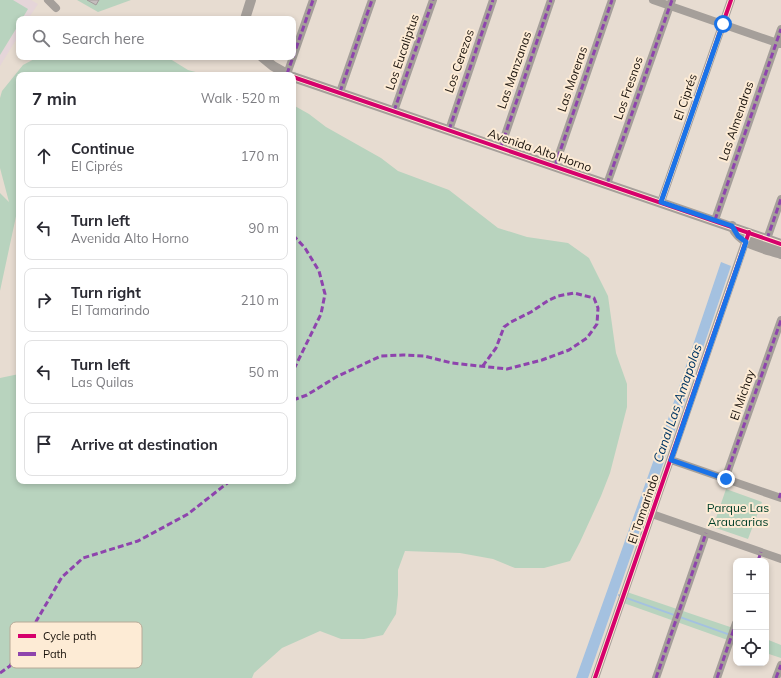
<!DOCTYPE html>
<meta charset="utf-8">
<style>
body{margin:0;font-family:Mulish,sans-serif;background:#f7f7f7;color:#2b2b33}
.controls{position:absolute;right:12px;bottom:12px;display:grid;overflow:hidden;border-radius:8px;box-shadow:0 2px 6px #0003}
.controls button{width:36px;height:36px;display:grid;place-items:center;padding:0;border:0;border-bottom:1px solid #e1e1e2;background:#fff;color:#2b2b33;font:20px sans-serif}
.stop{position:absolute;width:12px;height:12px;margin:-9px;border:3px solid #1a73e8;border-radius:50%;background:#fff}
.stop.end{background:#1a73e8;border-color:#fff;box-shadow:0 1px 4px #0008}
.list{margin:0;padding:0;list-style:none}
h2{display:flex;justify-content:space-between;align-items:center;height:52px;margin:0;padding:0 16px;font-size:17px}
h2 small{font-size:13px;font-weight:400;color:#7c7c81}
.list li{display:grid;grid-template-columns:26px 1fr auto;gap:12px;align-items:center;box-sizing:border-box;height:64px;margin:0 8px 8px;padding:0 8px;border:1px solid #e1e1e2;border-radius:8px}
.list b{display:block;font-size:15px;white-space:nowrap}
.list p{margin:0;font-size:13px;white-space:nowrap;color:#7c7c81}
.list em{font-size:13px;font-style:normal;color:#7c7c81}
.icon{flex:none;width:22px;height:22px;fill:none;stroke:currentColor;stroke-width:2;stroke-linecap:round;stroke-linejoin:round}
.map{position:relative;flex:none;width:781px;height:678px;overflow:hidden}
.search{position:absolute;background:#fff;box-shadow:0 2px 6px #0003;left:16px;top:16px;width:280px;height:44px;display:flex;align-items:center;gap:10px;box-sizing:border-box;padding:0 14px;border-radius:8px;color:#7c7c81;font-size:15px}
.panel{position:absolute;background:#fff;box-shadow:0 2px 6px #0003;left:16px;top:72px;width:280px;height:412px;border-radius:8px}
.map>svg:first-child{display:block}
.education{fill:#e5d5d9}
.green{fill:#b8d3be}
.water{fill:#a4c1e0}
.building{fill:#c4bdbd;stroke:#a19a99}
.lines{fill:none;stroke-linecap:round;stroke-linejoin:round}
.minor{stroke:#a59f9a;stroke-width:8}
.tertiary{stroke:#a59f9a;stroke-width:10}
.quiet{stroke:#8e44ad;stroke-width:3;stroke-dasharray:6 3;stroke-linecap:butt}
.cycleway-casing{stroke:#fdebd5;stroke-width:6}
.cycleway{stroke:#d6006c;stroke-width:4}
.route{stroke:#1a73e8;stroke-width:5}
.labels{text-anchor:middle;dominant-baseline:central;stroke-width:4;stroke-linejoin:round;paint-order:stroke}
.street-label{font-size:12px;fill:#18110a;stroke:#fdebd5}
.park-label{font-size:12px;fill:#003f29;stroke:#fdebd5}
.water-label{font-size:13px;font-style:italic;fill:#023865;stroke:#fdebd5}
.key{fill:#fdebd5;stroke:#b8aa98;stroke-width:1}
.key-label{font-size:11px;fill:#18110a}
</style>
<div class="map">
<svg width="781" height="678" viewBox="0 0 781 678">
<rect width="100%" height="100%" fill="#e7dcd1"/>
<path class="education" d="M0 0H31L38 4 28 19H19V35L0 66Z"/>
<path class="green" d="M0 0H13L28 9 22 19H19V24L0 55Z
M77 0H131L98 12Z
M38 57H167L188 70 207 75H19V208L18 207 0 291V193L9 202 0 168V98L2 91 23 65Z
M293 105 309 114 326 127 381 158 398 171 449 190 498 228 527 237 568 243 589 258 608 296 616 353 627 384V407L610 473 601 496 580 542 570 561 544 568H515L493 559 460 553 405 551 398 570V595L396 614 383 635 364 639H341L320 631 282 648 254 673 252 678H0V378L19 374V481H293Z
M726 489 762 502 748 539 713 527Z
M621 590 736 629V643L618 601Z
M766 639 781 645V658L766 653Z"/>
<path class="water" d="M721 262 731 266 672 439 588 678H576L663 434Z
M618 594 736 636V638L618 596Z"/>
<path class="building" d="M87 0H99L96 5Z"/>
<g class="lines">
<path class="minor" d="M48 0 56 8
M653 0 780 44
M293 57 313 0
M287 74 293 57
M340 92 372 0
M394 111 433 0
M449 130 493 0
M501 147 551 0
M555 166 612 0
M607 184 672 0
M661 202 731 0
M715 220 781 29
M767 239 781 199
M671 460 781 498
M725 479 781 320
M652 514 781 559
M595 678 747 237
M656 678 706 533
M717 678 736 623
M776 678 781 665"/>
<path class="tertiary" d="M245 19 251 0
M262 57 273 66 289 75
M293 77 781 244
M732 226C741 245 763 248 781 254"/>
<path class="quiet" d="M293 57 313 0
M287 74 293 57
M340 92 372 0
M394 111 433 0
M449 130 493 0
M501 147 551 0
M555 166 612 0
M607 184 672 0
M715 220 781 29
M293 235 305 248 319 271 325 294 321 314 293 371
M767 239 781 199
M293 400 307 395 336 377 381 356 403 355 424 356 452 363 507 369 542 360 569 350 587 338 597 324 598 308 594 298 574 293 558 296 549 300 531 312 511 322 504 327 496 348 482 367
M725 479 781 320
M779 498 781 493
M758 561 761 552
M0 673 10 666 62 577 83 558 138 541 188 514 230 481
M656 678 706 533
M717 678 736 623
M776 678 781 665"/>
<defs>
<path id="cycleway" d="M293 77 781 244
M661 202 731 0
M595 678 749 232"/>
</defs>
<use href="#cycleway" class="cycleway-casing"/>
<use href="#cycleway" class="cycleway"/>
</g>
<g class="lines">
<path class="route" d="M723 24 661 202 732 226 738 236 746 242 671 460 726 479"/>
</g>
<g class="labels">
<g class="street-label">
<text transform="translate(402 52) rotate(-71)">Los Eucaliptus</text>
<text transform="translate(459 61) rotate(-71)">Los Cerezos</text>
<text transform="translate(514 70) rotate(-71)">Las Manzanas</text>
<text transform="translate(572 79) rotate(-71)">Las Moreras</text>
<text transform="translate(628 88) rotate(-71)">Los Fresnos</text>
<text transform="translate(685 97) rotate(-71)">El Ciprés</text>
<text transform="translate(736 121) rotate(-71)">Las Almendras</text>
<text transform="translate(540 150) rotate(19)">Avenida Alto Horno</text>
<text transform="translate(742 395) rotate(-71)">El Michay</text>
<text transform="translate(643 509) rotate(-71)">El Tamarindo</text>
</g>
<g class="park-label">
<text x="738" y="507">Parque Las<tspan x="738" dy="14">Araucarias</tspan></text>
</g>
<g class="water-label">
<text transform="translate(677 403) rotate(-71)">Canal Las Amapolas</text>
</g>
</g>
<rect x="10" y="622" width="132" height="46" rx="6" class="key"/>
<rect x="18" y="634" width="18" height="4" fill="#d6006c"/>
<rect x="18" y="652" width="18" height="4" fill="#8e44ad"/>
<g class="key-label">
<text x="43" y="640">Cycle path</text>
<text x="43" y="658">Path</text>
</g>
</svg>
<div class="controls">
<button>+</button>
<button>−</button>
<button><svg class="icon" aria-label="locate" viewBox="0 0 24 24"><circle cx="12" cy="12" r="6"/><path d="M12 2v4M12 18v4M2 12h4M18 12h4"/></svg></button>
</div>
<div class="stop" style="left:723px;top:24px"></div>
<div class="stop end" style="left:726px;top:479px"></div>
<div class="search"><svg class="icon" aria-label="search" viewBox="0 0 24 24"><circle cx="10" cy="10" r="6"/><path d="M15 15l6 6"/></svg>Search here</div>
<section class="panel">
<h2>7 min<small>Walk · 520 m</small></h2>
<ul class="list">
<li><svg class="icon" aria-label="ahead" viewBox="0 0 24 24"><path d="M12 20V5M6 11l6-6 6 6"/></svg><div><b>Continue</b><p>El Ciprés</p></div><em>170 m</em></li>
<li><svg class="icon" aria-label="left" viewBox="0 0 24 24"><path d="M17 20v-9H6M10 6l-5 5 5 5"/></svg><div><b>Turn left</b><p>Avenida Alto Horno</p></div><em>90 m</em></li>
<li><svg class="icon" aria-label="right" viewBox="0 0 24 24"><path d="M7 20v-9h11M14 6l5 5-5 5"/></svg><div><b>Turn right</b><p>El Tamarindo</p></div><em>210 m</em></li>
<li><svg class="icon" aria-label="left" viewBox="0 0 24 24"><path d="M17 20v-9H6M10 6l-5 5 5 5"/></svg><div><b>Turn left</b><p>Las Quilas</p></div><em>50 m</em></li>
<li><svg class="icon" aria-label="arrive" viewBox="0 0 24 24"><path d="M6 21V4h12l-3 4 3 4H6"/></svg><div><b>Arrive at destination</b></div></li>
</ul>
</section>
</div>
